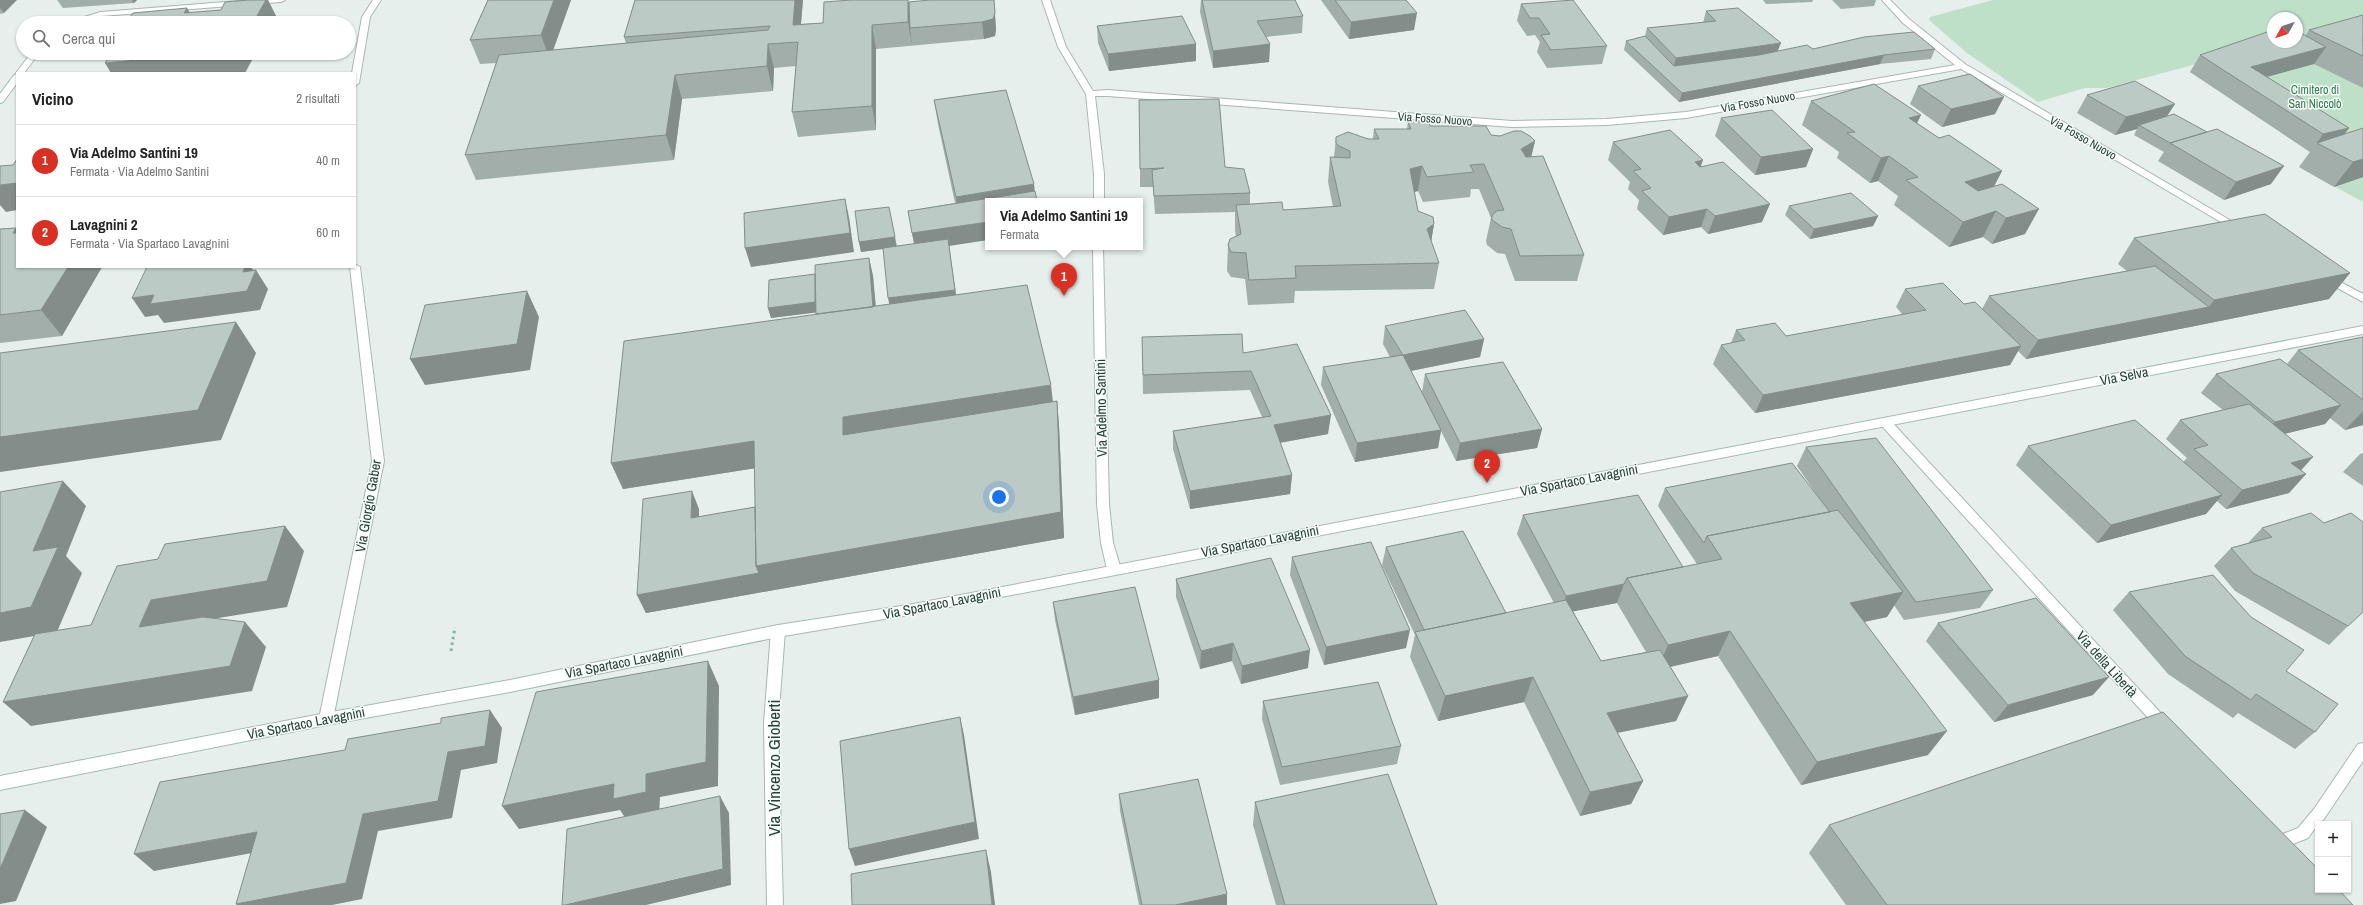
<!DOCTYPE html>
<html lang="it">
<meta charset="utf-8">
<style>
body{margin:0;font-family:"Archivo Narrow",sans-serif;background:#f6f6f6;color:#222}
.controls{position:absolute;right:12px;bottom:12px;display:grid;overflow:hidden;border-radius:0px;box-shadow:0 1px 3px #0004}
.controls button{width:36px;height:36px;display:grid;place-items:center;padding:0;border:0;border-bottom:1px solid #e0e0e0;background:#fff;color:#222;font:20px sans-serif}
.compass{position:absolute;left:2267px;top:12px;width:36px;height:36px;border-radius:50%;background:#fff;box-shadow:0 1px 3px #0004;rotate:230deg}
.you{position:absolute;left:999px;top:497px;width:14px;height:14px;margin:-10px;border:3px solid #fff;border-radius:50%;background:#1a73e8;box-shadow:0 0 0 6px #1a73e833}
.badge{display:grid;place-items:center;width:26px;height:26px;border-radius:50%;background:#d93025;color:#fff;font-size:13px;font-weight:700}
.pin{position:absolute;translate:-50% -33px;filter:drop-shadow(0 1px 2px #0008)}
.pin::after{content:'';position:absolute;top:21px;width:14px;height:12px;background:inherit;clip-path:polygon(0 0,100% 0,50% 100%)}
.popup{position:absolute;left:985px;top:198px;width:158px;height:52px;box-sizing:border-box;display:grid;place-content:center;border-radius:0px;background:#fff;filter:drop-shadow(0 1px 3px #0005);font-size:13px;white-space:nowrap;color:#767676}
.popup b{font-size:15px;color:#222}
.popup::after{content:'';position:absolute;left:50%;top:100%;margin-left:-8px;border:8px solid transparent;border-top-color:#fff}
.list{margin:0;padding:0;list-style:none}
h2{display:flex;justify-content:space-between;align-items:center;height:52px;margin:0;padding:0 16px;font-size:17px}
h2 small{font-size:13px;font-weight:400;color:#767676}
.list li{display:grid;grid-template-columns:26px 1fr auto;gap:12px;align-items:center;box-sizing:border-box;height:72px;padding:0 16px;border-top:1px solid #e0e0e0}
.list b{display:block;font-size:15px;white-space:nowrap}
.list p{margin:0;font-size:13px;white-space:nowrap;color:#767676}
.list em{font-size:13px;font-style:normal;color:#767676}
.icon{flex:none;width:22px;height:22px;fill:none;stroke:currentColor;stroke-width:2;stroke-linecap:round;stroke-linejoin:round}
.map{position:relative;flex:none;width:2363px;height:905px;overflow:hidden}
.search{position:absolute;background:#fff;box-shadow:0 1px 3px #0004;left:16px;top:16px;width:340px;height:44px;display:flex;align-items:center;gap:10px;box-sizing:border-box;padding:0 14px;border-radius:22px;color:#767676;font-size:15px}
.panel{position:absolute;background:#fff;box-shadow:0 1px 3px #0004;left:16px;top:72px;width:340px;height:196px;border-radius:0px}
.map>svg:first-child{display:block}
.green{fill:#bfe0c8;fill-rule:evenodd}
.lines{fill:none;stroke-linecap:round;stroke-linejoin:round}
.street-casing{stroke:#a8b8b2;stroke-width:2}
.secondary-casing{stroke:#a4bbb3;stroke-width:2}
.path{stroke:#86b3a5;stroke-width:3;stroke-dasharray:2.5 3.5;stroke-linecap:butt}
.street{fill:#fff;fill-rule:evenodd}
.secondary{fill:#fff;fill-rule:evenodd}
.wall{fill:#a1aea9;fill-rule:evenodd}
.shaded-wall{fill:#838d89}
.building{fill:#bbcac4;stroke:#838d89}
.labels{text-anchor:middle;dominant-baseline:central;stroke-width:3;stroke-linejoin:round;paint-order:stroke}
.far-park-label{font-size:12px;fill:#2d7a4b;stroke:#f7fbf9}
.far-street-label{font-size:12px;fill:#24423a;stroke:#f7fbf9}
.street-label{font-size:14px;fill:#24423a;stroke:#f7fbf9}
.near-street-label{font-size:17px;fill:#24423a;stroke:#f7fbf9}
</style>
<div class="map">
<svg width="2363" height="905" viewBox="0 0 2363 905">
<rect width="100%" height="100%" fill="#e6efeb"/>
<path class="green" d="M1993 0H2363V202L2299 167 2322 160 2190 72 2267 45 2107 88H2085L2038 102 1967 53 1929 20 1930 17ZM2273 18H2297V42H2273Z"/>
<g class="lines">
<defs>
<path id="street" d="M250 0H285L281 2 101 16 77 23H64L101 12Z
M373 0H381L370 17 359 83 355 86V73H352L362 17Z
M1042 0H1050L1066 47 1093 91 1108 90 1512 121 1607 119 1686 112 1955 65 1903 23 1882 0H1890L1909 19 1965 64 2245 229 2240 232 2236 231 1961 69 1686 118 1607 125 1512 127 1108 96H1095L1104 174V201H1094V174L1086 94 1058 47Z
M31 53H39L24 73H17V83L3 102 0 103V94L14 75 17 74 16 73Z
M1093 247H1103L1109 504 1113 543 1121 569 1119 573H1109L1107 569 1101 543 1097 504Z
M355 264 360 267 384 461 333 719 331 723 326 725 321 723 319 719 372 461 350 267H355Z
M2325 274 2363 294V302L2321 279 2320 277Z
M1885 418 1889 419 2170 723 2172 727 2170 731 2165 733 2160 731 1881 425 1879 422 1881 419Z
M778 625 783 627 785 631 778 723 783 905H767L764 723 771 631 773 627Z
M2363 743V761L2324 819 2318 824 2308 838 2275 851 2270 849 2267 844 2270 839 2298 828 2314 809 2358 744Z"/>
<path id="secondary" d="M2363 326V334L908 615 778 637 510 692 326 725 0 790V776L326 713 510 680 778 625 908 605Z"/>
</defs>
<use href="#street" class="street-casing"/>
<use href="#secondary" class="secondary-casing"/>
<path class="path" d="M451 651 455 627"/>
<use href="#street" class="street"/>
<use href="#secondary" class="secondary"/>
</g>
<path class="wall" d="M0 0 4 13 0 14Z
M57 0H137L134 3 63 8Z
M249 0H268L279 22 278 23H125L190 13 221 10Z
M488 0H571L553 50 626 43 624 37 635 0H803L801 24 823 23 909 2 994 0 996 30 995 36 984 39 876 49V130L798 137 792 112 796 66 774 68 773 91 682 99 674 160 476 180 465 155 496 63 480 64 470 40Z
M1201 0H1295L1303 16 1302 33 1266 37 1270 44 1269 62 1213 68 1200 12Z
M1321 0H1406L1414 30 1349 39Z
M1763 0H1813L1812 2 1766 4Z
M1832 0H1876L1874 6 1841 9Z
M1521 4 1607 46 1602 64 1547 68 1537 52 1540 42 1535 35 1527 36 1517 21Z
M1706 11 1778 51 1813 49H1935L1931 59 1880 64 1679 102 1624 50 1626 41 1645 36 1647 28 1703 23Z
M2363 15V88L2314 64 2267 77 2345 134 2363 177 2334 187 2299 167 2310 152 2190 72 2200 55 2305 36 2309 30Z
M1097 26 1196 44V61L1109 71 1098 43Z
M1918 86 1995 114 1942 127 1910 104Z
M1006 90 949 246 956 295 1053 401H1057L1059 426 1064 538 646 613 637 595 699 509V517L755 507V468L623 489 611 463 816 315V312L771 318 768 308 815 274 869 258 873 276 876 306 890 304 883 249 861 252 859 242 896 246 914 244 908 211 955 203 938 124 934 100Z
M2087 95 2166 117 2271 184 2224 200 2158 161 2164 152 2134 135 2137 129 2115 135 2077 113Z
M1811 101 1917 123 1939 138 2002 171 1994 186 2025 234 1992 244 1983 237 1949 247 1894 205 1898 196 1878 181 1870 183 1837 158 1839 152 1802 125Z
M1721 118 1813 149 1806 167 1755 175 1715 136Z
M1408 122 1491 135 1535 141 1531 157 1584 255 1577 281H1515L1505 254 1497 253 1487 245 1486 241 1491 218 1479 189H1471L1470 197 1423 202 1418 191 1414 192 1418 211 1434 224 1431 241 1439 263 1434 289 1295 291 1294 303 1248 305 1245 279 1231 277 1227 271 1228 245 1236 237 1235 230V212L1155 214 1153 187H1140V169L1225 167 1250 193V204L1283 210 1333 207 1328 182 1330 157H1334L1336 137 1373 139 1374 129H1407Z
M1613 142 1701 167 1762 222 1708 234 1701 227 1663 235 1637 209 1639 200 1628 189 1630 182 1608 160Z
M1789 206 1878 216 1873 226 1810 239 1785 215Z
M0 229 17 267H102L62 336 0 343Z
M2134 238 2350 273 2329 299 2195 326 2026 359 2018 351 2010 365 1755 413 1713 364 1721 345 1731 343 1736 330 1786 336 1903 315 1896 307 1905 289 1982 309 1989 296 2127 271 2118 264Z
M1385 326 1484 339 1480 357 1411 371 1422 392 1425 374 1542 429 1537 448 1456 461 1441 431 1438 448 1355 462 1321 385 1323 367 1390 357 1383 344Z
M1142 337 1243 353 1328 434 1280 443 1292 475 1290 494 1190 509 1173 449V431L1262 417 1250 390 1143 394Z
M2363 337V425L2345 430 2330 418 2325 424 2284 434 2301 471 2306 474 2289 493 2226 509 2217 501 2206 514 2097 543 2016 465 2028 446 2183 462 2187 458 2166 439 2180 420 2223 410 2201 393 2216 374 2287 364 2298 350Z
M1806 447 1993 590 1980 608 1904 620 1894 605 1887 617 1864 622 1928 755 1801 785 1718 656 1670 666 1688 696 1676 721 1617 733 1643 781 1631 804 1580 816 1524 702 1438 721 1410 657 1415 635 1382 565 1386 547 1506 613 1554 603 1517 534 1523 515 1683 567 1697 564 1658 506 1665 488 1826 508 1797 466ZM1617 603 1646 652 1601 661 1573 611Z
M2363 453V486L2343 472 2360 454Z
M2324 523 2348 626 2329 645 2235 591 2214 566 2231 548 2248 543 2262 528Z
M1292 557 1406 648 1324 665 1290 575Z
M1176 579 1308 668 1241 684 1232 661 1200 669 1176 597Z
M2129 592 2286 671 2315 732 2295 749 2238 713 2233 718 2168 674 2113 610Z
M1053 602 1159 698 1075 715 1055 620Z
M1938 623 2093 695 1994 722 1926 641Z
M1263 701 1401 746 1397 764 1280 785 1262 719Z
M1119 794 1227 905H1139L1120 811Z
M1255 802 1437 905H1276L1253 825Z
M1829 825 2353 905H1846L1809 853Z"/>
<path class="shaded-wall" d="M0 0H17L4 13 0 8Z
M132 0H137L134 3Z
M266 0H268L279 22 278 23H255L254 21Z
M554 0H571L550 59 541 35Z
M795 0H803L799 45 793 25Z
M908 0 911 19 910 28 912 46 908 22Z
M994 0 996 30 995 36 984 39 982 22Z
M187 8 196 23 184 13Z
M1417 13 1414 30 1349 39 1351 22Z
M872 25 876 49V130L872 106Z
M1781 43 1774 60 1671 75 1676 58Z
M768 44 774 68 773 91 767 66Z
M1196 44V61L1109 71 1108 54Z
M1270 44 1269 62 1213 68V51Z
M2326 47 2314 64 2244 83 2251 67Z
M212 53H256L245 73H111L105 63Z
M1884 55 1880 64 1679 102 1682 93Z
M675 75 682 99 674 160 666 135Z
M2004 97 1995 114 1942 127 1951 109Z
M2175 104 2164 121 2139 125 2137 129 2115 135 2126 117Z
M1921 115 1909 140V118Z
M2349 128 2336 146 2317 143 2323 134Z
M1535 141 1529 166 1521 149Z
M1813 149 1806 167 1755 175 1761 157Z
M1889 156 1878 181 1870 183 1881 158Z
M2363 159V177L2334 187 2353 162Z
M1703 160 1697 178 1695 162Z
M1422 166 1418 191 1406 194 1410 169Z
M2284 166 2271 184 2224 200 2236 182Z
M2002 171 1989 196 1953 207 1965 182Z
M17 183V210L6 212 0 205V185Z
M1034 184 1036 201 959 222 956 197Z
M845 199 849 217 854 252 751 267 745 248Z
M1770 204 1762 222 1708 234 1715 216Z
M889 207 897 247 861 252 859 242Z
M1707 209 1701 227 1663 235 1669 217Z
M2039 209 2025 234 1992 244 2006 218Z
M1996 211 1983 237 1949 247 1963 222Z
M1878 216 1873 226 1810 239 1814 229Z
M988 222V240L949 246 958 308 892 317 888 298 916 252 912 233Z
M1434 224 1430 249 1427 229Z
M16 228 17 229V239L13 233Z
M869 258 873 276 877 325 820 333Z
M68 267H102L62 336 41 310Z
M245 267H251L255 273 256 270 268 289 260 310 164 323 158 315 145 317 132 298 243 272Z
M2350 273 2329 299 2195 326 2026 359 2038 340 2209 307 2214 300Z
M527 291 539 317 530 370 425 385 410 359Z
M817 302 820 312 771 318 768 308Z
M236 322 256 353 221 440 0 472V437Z
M1484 339 1480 357 1400 373 1403 355Z
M2021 346 2010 365 1755 413 1763 395Z
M1051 385 1054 411 843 435V417Z
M1057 401 1059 426 1064 538 646 613 637 595 756 566Z
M2341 405 2325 424 2259 440 2275 422Z
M2363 411V425L2345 430Z
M1331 415 1328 434 1272 444 1274 425Z
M1542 429 1537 448 1456 461 1460 443Z
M1441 430 1438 448 1355 462 1357 443Z
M754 441 763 467 623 489 611 463Z
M2313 457 2296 476 2291 463Z
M2306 474 2289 493 2226 509 2242 490Z
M1292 475 1290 494 1190 509V491Z
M63 481 86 506 66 556 82 573 57 632 0 642V613L33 551Z
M692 491 699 509V537L691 518Z
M2222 495 2206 514 2097 543 2111 525Z
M285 526 304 551 287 607 174 625 139 627 151 600Z
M1624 584 1617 603 1560 614 1566 596Z
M1903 592 1887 617 1835 628 1850 603Z
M245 622 266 647 252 691 31 726 3 702Z
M1410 630 1406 648 1324 665 1326 647Z
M1730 631 1718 656 1657 670 1668 645Z
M1233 643 1232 661 1200 669 1201 651Z
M1310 650 1308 668 1241 684 1242 666Z
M708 661 719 686 718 786 660 797 659 816 628 822 620 810 519 829 502 806 646 774Z
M1533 677 1524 702 1438 721 1445 696Z
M2109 677 2093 695 1994 722 2008 705Z
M1159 680V698L1075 715 1073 697Z
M1688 696 1676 721 1596 737 1607 713Z
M490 710 502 728 497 763 461 770 452 818 378 831 362 899 332 905H237L236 904 363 814Z
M960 717 964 735 979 839 855 866 849 849Z
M1947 731 1928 755 1801 785 1817 762Z
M1643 781 1631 804 1580 816 1590 792Z
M720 796 729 813 731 885 646 905H565Z
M25 810 47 827 16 901 0 904V869Z
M257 832 274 849 154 871 134 854Z
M986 850 991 872 995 905H992Z
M1227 894V905H1175Z"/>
<path class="building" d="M249 0H266L254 21 247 22 246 23H125L133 13 187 8 184 13 221 10 225 2Z
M488 0H554L541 35 470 40Z
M635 0H795L793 25 823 23 824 2 851 0H908V22L872 25V106L792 112 798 42 768 44 767 66 675 75 666 135 465 155 499 55 768 30 770 26 624 37Z
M930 0H994L995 13 993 19 982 22 910 28 909 2Z
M1202 0H1295L1303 16 1257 21 1270 44 1213 51Z
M1335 0H1406L1417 13 1351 22Z
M1573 0 1607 46 1551 50 1541 35 1550 34 1539 18H1530L1521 4Z
M1738 8 1781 43 1676 58 1647 28 1716 21 1706 11Z
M2363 15V40H2362L2363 41V56L2309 30Z
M1182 16 1196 44 1108 54 1097 26Z
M2273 30V42H2297V31L2326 47 2251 67 2349 128 2323 134 2200 55Z
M1914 32 1935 49 1884 55 1682 93 1626 41 1645 36 1674 66 1759 55 1807 45 1813 49 1864 37Z
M112 53H212L105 63Z
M1970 74 2004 97 1951 109 1918 86Z
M2135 81 2175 104 2126 117 2087 95Z
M1874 84 1921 115 1909 118 1939 138 1949 135 2002 171 1965 182 1978 191 2002 184 2039 209 2006 218 1996 211 1963 222 1906 180 1918 177 1889 156 1881 158 1847 133 1855 132 1811 101Z
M1006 90 1034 184 956 197 934 100Z
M1219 99 1225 167 1244 169 1250 193 1154 196 1152 170 1164 168 1140 169 1139 100Z
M1772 110 1813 149 1761 157 1721 118Z
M2174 114 2207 132 2170 143 2139 125Z
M1408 122H1429L1430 126H1486L1491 135 1500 136 1514 131H1521L1530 136 1535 141 1521 149 1526 157 1543 156 1584 255 1520 256 1511 229 1502 227 1492 220V216L1496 211 1504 210 1484 164 1470 165 1474 172 1427 177 1422 166 1410 169 1418 211 1433 217 1434 224 1427 229 1439 263 1295 266 1296 278 1249 280 1246 253 1231 252 1228 245 1230 239 1241 234 1236 205 1282 202 1283 210 1341 206 1330 157 1350 158V151L1339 146 1336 143V137L1348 132 1368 139H1379L1374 129H1411Z
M2363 128V159L2353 162 2317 143Z
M2217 129 2284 166 2236 182 2170 143Z
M1670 130 1703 160 1695 162 1700 167 1723 162 1770 204 1715 216 1707 209 1669 217 1642 191 1651 188 1633 171 1641 169 1613 142Z
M17 159V183L0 185V166L13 165Z
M1035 191 1037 201H988V222L912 233 908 211Z
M1851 193 1878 216 1814 229 1789 206Z
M845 199 850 233 745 248 744 213Z
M889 207 895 237 859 242 855 211Z
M2265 214 2350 273 2214 300 2134 238Z
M16 228 13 233H17V267H68L41 310 0 315V229Z
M948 239 955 290 888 298 883 248Z
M869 258 873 307 816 314 815 265Z
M2155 266 2209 307 2038 340 1989 296Z
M147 267H245L243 272 256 270 247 291 150 304 154 295 132 298Z
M815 274V302L768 308 769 280Z
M1943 283 1964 304 1975 302 2021 346 1763 395 1721 345 1745 340 1736 330 1775 323 1786 336 1926 310 1905 289Z
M1027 285 1051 385 843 417V435L1057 401 1061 512 756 566 754 441 611 463 624 341Z
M527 291 517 344 410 359 425 305Z
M1465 310 1484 339 1403 355 1385 326Z
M236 322 198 410 0 437V353Z
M1242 334 1243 353 1297 344 1331 415 1274 425 1292 475 1190 491 1173 431 1271 416 1251 371 1143 375 1142 337Z
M2363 337V400L2298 350Z
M1403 355 1441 430 1357 443 1323 367Z
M2280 359 2341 405 2275 422 2216 374Z
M1503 362 1542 429 1460 443 1425 374Z
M2249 404 2313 457 2291 463 2306 474 2242 490 2194 449 2208 445 2180 420Z
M2135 420 2222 495 2111 525 2028 446Z
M1876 438 1993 590 1916 602 1806 447Z
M1792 463 1830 512 1707 536 1704 543 1665 488Z
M63 481 33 551 58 547 31 607 0 613V492Z
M692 491 691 518 755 507 756 566 759 573 637 595 643 499Z
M1638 495 1683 567 1627 578 1624 584 1566 596 1523 515Z
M1838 510 1903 592 1850 603 1947 731 1817 762 1730 631 1668 645 1627 578 1722 559 1707 536Z
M2311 513 2324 523 2351 513 2363 522V612L2348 626 2253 573 2231 548 2272 537 2262 528Z
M285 526 267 581 151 600 139 627 203 617 245 622 230 666 3 702 35 634 91 625 117 566 158 559 165 544Z
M1463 531 1506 613 1424 630 1386 547Z
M1371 542 1410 630 1326 647 1292 557Z
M1271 558 1310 650 1242 666 1233 643 1201 651 1176 579Z
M2213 575 2251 617 2304 650 2286 671 2338 704 2315 732 2256 694 2251 700 2185 656 2129 592Z
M1135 587 1159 680 1073 697 1053 602Z
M2036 598 2109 677 2008 705 1938 623Z
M1566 600 1601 661 1660 650 1688 696 1607 713 1643 781 1590 792 1533 677 1445 696 1415 632Z
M708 661 706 762 646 774V792L613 799 614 784 502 806 536 692Z
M1378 682 1401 746 1282 767 1263 701Z
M490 710 485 746 448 752 438 801 363 814 346 883 236 904 257 832 134 854 160 782 345 750 348 739 441 723V718Z
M2163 712 2318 869V890H2339L2353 905H1887L1829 825Z
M960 717 975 822 849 849 840 741Z
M1388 774 1437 905H1285L1255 802Z
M1198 779 1227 894 1175 905H1142L1119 794Z
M720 796 723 869 565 905H562L567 829Z
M25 810 0 869V814Z
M986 850 992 905H852L851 874Z"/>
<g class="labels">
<g class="far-park-label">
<text x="2315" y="90">Cimitero di<tspan x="2315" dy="14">San Niccolò</tspan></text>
</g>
<g class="far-street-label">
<text transform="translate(1758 102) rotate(-10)">Via Fosso Nuovo</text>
<text transform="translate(1435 119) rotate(4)">Via Fosso Nuovo</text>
<text transform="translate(2083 138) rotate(30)">Via Fosso Nuovo</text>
</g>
<g class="street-label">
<text transform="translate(2124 376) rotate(-11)">Via Selva</text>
<text transform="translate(1101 408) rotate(-91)">Via Adelmo Santini</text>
<text transform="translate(1579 480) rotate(-11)">Via Spartaco Lavagnini</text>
<text transform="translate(368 506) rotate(-80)">Via Giorgio Gaber</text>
<text transform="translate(1260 541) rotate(-11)">Via Spartaco Lavagnini</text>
<text transform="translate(942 603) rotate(-11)">Via Spartaco Lavagnini</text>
<text transform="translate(624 662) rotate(-11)">Via Spartaco Lavagnini</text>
<text transform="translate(2107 664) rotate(48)">Via della Libertà</text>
<text transform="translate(306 723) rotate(-11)">Via Spartaco Lavagnini</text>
</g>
<g class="near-street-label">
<text transform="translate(773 768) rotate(-90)">Via Vincenzo Gioberti</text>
</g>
</g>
</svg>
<div class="controls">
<button>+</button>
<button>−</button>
</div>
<svg class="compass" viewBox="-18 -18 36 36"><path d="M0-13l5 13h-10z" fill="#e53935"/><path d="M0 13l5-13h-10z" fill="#767676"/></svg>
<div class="you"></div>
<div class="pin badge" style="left:1064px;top:296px">1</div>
<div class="popup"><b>Via Adelmo Santini 19</b>Fermata</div>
<div class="pin badge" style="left:1487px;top:483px">2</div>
<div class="search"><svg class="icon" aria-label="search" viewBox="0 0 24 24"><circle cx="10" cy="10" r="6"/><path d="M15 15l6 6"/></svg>Cerca qui</div>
<section class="panel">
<h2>Vicino<small>2 risultati</small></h2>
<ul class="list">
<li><span class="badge">1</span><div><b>Via Adelmo Santini 19</b><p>Fermata · Via Adelmo Santini</p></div><em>40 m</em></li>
<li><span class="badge">2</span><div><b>Lavagnini 2</b><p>Fermata · Via Spartaco Lavagnini</p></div><em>60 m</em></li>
</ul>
</section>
</div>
